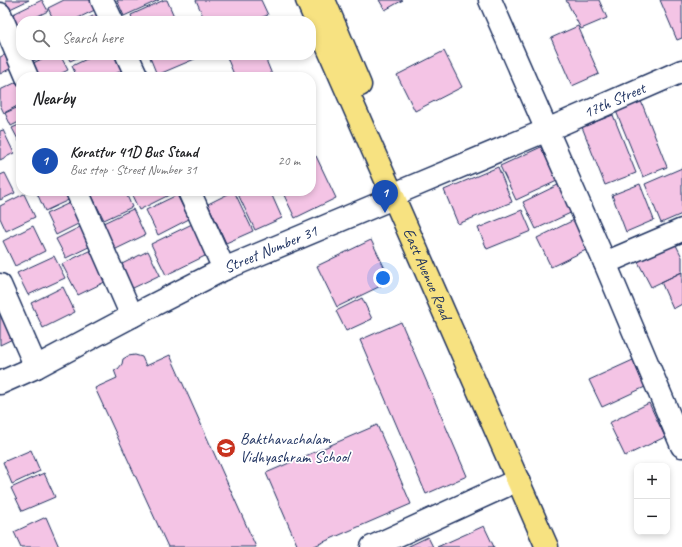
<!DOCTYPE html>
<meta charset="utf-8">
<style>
body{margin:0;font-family:Caveat,sans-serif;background:#f2f2f2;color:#202124}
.controls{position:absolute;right:12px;bottom:12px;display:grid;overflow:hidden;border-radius:8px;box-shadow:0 2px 6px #0003}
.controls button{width:36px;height:36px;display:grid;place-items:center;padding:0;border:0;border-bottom:1px solid #e0e0e0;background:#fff;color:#202124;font:20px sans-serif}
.you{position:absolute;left:383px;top:278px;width:14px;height:14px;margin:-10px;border:3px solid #fff;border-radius:50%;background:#1a73e8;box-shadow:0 0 0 6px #1a73e833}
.badge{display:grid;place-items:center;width:26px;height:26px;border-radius:50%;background:#c8321e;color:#fff;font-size:13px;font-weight:700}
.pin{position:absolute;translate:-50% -33px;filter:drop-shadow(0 1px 2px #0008)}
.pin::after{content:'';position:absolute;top:21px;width:14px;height:12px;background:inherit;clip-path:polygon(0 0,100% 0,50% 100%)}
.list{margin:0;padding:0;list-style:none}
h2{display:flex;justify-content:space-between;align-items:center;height:52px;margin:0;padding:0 16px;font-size:17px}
h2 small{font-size:13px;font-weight:400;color:#757577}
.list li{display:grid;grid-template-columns:26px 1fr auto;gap:12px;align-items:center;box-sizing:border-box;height:72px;padding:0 16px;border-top:1px solid #e0e0e0}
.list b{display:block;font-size:15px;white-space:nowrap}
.list p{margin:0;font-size:13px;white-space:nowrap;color:#757577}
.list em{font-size:13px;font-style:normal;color:#757577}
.icon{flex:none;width:22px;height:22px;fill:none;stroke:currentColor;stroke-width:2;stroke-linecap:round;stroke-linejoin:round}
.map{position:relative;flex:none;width:682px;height:547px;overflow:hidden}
.search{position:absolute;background:#fff;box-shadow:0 2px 6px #0003;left:16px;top:16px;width:300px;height:44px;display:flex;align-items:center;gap:10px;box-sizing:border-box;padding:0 14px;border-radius:16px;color:#757577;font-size:15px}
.panel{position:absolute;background:#fff;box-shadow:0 2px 6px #0003;left:16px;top:72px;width:300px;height:124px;border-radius:16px}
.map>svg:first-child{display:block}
.building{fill:#f4c4e5;stroke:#1b2f5e}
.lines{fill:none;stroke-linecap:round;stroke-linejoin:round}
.minor-casing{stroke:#1b2f5e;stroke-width:25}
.major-casing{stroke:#1b2f5e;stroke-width:25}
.minor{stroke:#fff;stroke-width:22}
.major{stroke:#f7e281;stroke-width:22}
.labels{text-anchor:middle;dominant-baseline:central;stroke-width:3.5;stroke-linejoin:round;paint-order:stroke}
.street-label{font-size:16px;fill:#1b2f5e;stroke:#fff}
.poi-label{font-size:16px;fill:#1b2f5e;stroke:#fff;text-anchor:start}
</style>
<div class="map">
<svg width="682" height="547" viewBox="0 0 682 547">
<rect width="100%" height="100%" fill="#fff"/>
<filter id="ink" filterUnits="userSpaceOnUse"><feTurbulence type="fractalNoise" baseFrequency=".025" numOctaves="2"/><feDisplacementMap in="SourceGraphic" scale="8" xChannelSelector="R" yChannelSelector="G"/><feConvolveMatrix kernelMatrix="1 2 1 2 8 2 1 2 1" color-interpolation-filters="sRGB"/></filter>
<g filter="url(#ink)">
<path class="building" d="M5 0H29L10 9Z
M42 0 48 11 28 21H21V24L14 28 9 16Z
M64 0H98L101 7 72 21H54L48 8Z
M117 0H159L124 16Z
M164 0H167L176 21H133L131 15Z
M196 0H261L268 15 252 21H205Z
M379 0H403L385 10Z
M566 0H599L607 18 581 29Z
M660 0H682V38L677 40Z
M99 13 103 21H83Z
M578 26 599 74 572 86 551 38Z
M444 51 462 87 415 111 397 75Z
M6 54 13 67 0 74V57Z
M25 55H46L29 63Z
M50 55H60L68 70 54 77H34L29 65Z
M67 55H84L70 61Z
M95 55H115L123 70 109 77H77L72 66Z
M149 55H204L157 75Z
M226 55H264L273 77H235Z
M21 80V104L4 113 0 105V90Z
M641 101 667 167 643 177 616 111Z
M21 106V121L11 126 5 113Z
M613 115 636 173 605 185 582 127Z
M21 124V145L12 128Z
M3 130 14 153 0 160V131Z
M541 147 557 181 516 200 500 166Z
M316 156 336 198 295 218 282 191H311V158Z
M498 167 512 202 458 224 444 190Z
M682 168V214L661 223 645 184Z
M5 173 15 193 0 200V175Z
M564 182 577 210 536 229 523 202Z
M640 184 654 220 626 232 612 195Z
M36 191H72L75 197 45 211Z
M98 191H125L132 207 104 220 91 194Z
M130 191H177L139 210Z
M234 191 253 231 226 243 208 204Z
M240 191H270L282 218 255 230 237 192Z
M24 194 35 217 6 231 0 218V206Z
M177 195 189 219 158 235 146 210Z
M76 200 86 220 56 235 46 214Z
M133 209 145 235 114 250 101 224Z
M522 210 531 231 487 249 478 228Z
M574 220 588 249 551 267 537 238Z
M86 224 95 244 66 258 56 239Z
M192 224 207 255 166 275 151 244Z
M33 226 45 251 15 266 3 241Z
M371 240 391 281 337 307 317 266Z
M674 241 682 257V272L651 287 637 260Z
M95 248 111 279 78 295 62 264Z
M148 251 160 275 131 289 120 265Z
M54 256 65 278 28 295 17 273Z
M682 272V304L673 309 661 282Z
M63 287 75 312 43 328 31 303Z
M0 298 21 335 0 345Z
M362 298 372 319 346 331 336 311Z
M401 322 467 476 426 494 360 340Z
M135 355 142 357 146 366 170 355 256 547H168L95 388 117 378 114 370 118 369 122 364 123 359 128 356Z
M633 360 645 387 602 407 589 380Z
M649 403 665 437 625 456 609 423Z
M377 425 411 504 312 547H298L266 473Z
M31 450 40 471 12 484 3 462Z
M44 473 55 497 22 511 11 488Z
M46 517 59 547H21L14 532Z
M484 526 494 547H437Z
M428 537 433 547H407Z"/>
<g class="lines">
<defs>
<g id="minor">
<path d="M102 0 112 21"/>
<path d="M490 0 605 263 682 446"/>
<path d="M0 14 27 77"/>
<path d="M127 55 137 77"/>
<path d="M77 191 132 316"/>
<path d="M189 191 224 269"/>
<path d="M605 263 682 230"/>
<path d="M0 285 36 367"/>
<path id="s1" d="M0 383 36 367 132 316 224 269 393 198 404 190 547 130 682 71"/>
<path d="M372 547 518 480"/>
</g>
<g id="major">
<path id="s2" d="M307 0 547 547"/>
<path d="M324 0 360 85"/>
</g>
</defs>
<use href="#minor" class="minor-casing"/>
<use href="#major" class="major-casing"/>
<use href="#minor" class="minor"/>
<use href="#major" class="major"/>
</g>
</g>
<defs>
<symbol id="school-disc" viewBox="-11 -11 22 22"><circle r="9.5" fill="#c8321e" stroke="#fff"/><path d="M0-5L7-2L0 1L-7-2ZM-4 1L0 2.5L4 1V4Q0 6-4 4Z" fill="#fff"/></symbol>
</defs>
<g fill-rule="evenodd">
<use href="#school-disc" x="215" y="437" width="22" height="22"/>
</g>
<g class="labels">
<g class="street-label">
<text stroke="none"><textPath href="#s1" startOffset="677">17th Street</textPath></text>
<text stroke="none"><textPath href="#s1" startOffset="302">Street Number 31</textPath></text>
<text stroke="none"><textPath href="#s2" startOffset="299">East Avenue Road</textPath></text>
</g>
<g class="poi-label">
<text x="240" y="439">Bakthavachalam<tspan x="240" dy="18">Vidhyashram School</tspan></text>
</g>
</g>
</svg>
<div class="controls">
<button>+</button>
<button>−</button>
</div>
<div class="you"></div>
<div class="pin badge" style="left:385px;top:213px;background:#1a4fb4">1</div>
<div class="search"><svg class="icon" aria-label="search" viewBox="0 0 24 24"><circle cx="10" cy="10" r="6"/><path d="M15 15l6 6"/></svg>Search here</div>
<section class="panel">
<h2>Nearby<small></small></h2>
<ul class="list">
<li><span class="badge" style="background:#1a4fb4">1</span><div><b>Korattur 41D Bus Stand</b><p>Bus stop · Street Number 31</p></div><em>20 m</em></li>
</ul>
</section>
</div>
